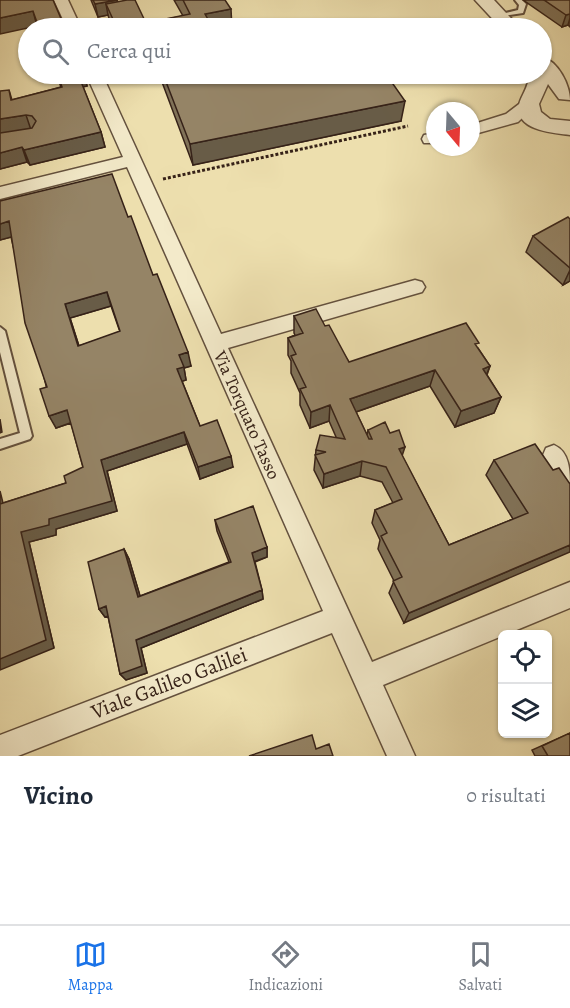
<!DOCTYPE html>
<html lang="it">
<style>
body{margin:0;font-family:Alegreya,serif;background:#f6f6f7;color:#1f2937}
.controls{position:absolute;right:18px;bottom:18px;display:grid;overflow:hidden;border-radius:9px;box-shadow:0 2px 4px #0004}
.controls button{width:54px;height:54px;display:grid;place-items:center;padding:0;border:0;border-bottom:2px solid #e0e1e3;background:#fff;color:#1f2937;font:30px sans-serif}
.compass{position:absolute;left:426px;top:102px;width:54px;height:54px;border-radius:50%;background:#fff;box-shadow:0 2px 4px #0004;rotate:161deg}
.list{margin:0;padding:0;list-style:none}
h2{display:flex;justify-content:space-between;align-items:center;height:78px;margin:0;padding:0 24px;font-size:26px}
h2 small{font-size:20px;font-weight:400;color:#747a83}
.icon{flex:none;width:33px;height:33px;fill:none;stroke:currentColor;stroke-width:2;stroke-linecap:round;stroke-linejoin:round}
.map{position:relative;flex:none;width:570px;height:756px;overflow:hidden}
.search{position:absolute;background:#fff;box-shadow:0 2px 4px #0004;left:18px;right:18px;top:18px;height:66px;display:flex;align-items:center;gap:15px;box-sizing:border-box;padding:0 21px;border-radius:33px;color:#747a83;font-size:22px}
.sheet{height:168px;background:#fff}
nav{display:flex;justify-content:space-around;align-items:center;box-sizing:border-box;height:84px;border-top:2px solid #e0e1e3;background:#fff;font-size:16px;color:#747a83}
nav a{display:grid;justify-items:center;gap:3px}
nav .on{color:#1a73e8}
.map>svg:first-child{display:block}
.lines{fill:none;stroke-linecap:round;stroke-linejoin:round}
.service-casing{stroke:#64513e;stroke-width:4}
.minor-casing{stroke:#64513e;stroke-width:3}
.tertiary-casing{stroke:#64513e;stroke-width:3}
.path{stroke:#362218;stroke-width:3;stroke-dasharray:3 2;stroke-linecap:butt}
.service{fill:#f3eaca;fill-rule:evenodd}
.minor{fill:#f3eaca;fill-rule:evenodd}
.tertiary{fill:#f3eaca;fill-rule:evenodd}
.wall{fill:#807258;stroke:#362218;stroke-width:1.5;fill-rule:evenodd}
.shaded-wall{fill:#685c47;stroke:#362218;stroke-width:1.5}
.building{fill:#958466;stroke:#362218;stroke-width:1.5;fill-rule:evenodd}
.labels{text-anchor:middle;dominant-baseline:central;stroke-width:4.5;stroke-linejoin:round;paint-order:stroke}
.street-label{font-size:18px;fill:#362218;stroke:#f3eaca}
.near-street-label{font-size:21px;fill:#362218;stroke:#f3eaca}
</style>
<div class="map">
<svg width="570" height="756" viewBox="0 0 570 756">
<rect width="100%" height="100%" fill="#eddfae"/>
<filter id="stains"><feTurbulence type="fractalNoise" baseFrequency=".00333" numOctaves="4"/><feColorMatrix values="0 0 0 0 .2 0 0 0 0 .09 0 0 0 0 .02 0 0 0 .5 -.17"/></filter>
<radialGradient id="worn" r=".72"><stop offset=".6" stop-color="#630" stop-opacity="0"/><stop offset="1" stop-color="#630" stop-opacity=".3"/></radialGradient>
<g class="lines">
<defs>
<path id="service" d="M515 0H522L526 4 523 13 497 17V15L518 10 519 5Z
M0 327 5 331 32 436 30 439 0 449V439L20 433 0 352Z"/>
<path id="minor" d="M54 0H68L81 28H67Z
M86 74H102L221 334 415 280 422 282 425 287 422 292 415 294 228 348 372 662 570 582V608L383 685 415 756H387L332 633 18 756H0V735L323 611 127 167 0 199V187L123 157Z
M529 99 537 104 518 122 471 135V125L506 114 523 101Z
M435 133V143H424L422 139 424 135Z
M554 445C570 452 570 471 570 488L562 485 543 455 546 448Z"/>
<path id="tertiary" d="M475 0H494L520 28H501Z
M542 57C558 61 570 85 570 100L559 99 548 84 539 104 541 112 550 119 570 121V135C554 133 515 131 519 105 521 95 529 88 529 74H542Z"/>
</defs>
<use href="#service" class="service-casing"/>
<use href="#minor" class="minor-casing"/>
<use href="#tertiary" class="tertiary-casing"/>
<path class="path" d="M163 179 408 126"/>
<use href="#service" class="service"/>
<use href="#minor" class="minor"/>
<use href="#tertiary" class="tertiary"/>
</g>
<path class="wall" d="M91 0H117L118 2 146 23 183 16 174 0H225L232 28H112L108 15 98 17Z
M523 0H570V27L568 25 562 27Z
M56 74H84L87 86 83 87 101 132 105 147 30 165 27 162 0 169 9 90 12 100 61 87Z
M159 74H386L401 121 193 165Z
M0 201 128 217 191 366 184 368 186 380 182 381 200 426 233 467 200 479 187 444 107 471 117 511 56 529V535L29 542 54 648 3 503 66 483 83 467 71 423 56 428 11 237 0 240ZM111 306 120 332 79 346 70 318Z
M570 219V281L563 285 526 252 533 236Z
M294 316 325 326 349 362 478 348 490 366 487 375 501 397 494 413 455 427 430 386 356 412 367 435 368 430 402 456 449 545 513 519 486 475 494 460 553 470 570 484 404 623 389 593 394 581 378 549 380 540 372 523 375 510 393 503 382 482 360 476 323 488 314 470 316 450 336 437 329 421 310 428 300 405V393L291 373V361L288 355V338L295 335 294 333Z
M215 520 267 547V557L255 562 262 590 263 599 141 648 147 673 126 680 120 674 108 616 105 617 99 609 124 549 129 559 140 596 229 562 217 531Z
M570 733V756H535L532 750Z"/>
<path class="shaded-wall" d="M117 0 120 12 106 4 108 15 98 17 95 4Z
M231 9 232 28H206L205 14Z
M33 11 37 26 0 34V18Z
M570 14V18L568 25 562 27 566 15Z
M78 74H84L87 86 82 87Z
M405 101 401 121 193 165 190 144Z
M26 115 31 130 0 136V119Z
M101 132 105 147 30 165 24 150Z
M22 147 27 162 0 169V153Z
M9 221 15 236 0 240V224Z
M570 270V281L563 285Z
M107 292 111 306 70 318 83 359 78 346 65 304Z
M188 352 191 366 184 368 186 380 180 382 177 369 179 355Z
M490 366 483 383V369Z
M435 370 430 386 347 415 350 399Z
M501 397 494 413 455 427 461 411Z
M330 405 329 421 310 428 311 412Z
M67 410 73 422 56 428 49 416Z
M0 419 2 432 0 433Z
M184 432 187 444 107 471 117 511 56 529V535L29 542 54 648 0 670V659L21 532 49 519 101 460Z
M405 447 400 462 399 449Z
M231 456 233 467 200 479 198 467Z
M362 461 360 476 323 488 324 474Z
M0 491 6 515 0 508Z
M570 545V552L404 623 409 613Z
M267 547V557L253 562 252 553Z
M124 549 129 559 143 606 138 597Z
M262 590 263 599 141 648 147 673 126 680 120 674 136 640Z
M106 606 112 615 105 617 99 609Z"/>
<path class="building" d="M0 0H53L65 28H39L33 11 0 18Z
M93 0H117L95 4Z
M127 0H135L146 23 190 14 183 0H225L231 9 205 14 213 28H117L106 4Z
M544 0H570V14L566 15Z
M354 25 356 28H335Z
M57 74H78L101 132 24 150 22 147 0 153V133L32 128 36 121 32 116 26 115 0 119V91L9 90 11 100 62 87Z
M163 74H386L405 101 190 144Z
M112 174 128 217 131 216 153 275 157 274 188 352 179 355 184 367 177 369 200 426 217 420 231 456 198 467 184 432 101 460 112 501 49 519V525L21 532 46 640 0 659V504L66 483 64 476 83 467 67 410 49 416 40 389 47 387 25 323 9 221 0 224V201ZM107 292 120 331 78 346 65 304Z
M568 217 570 219V268L533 236Z
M316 309 325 326 329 325 349 362 466 323 479 343 475 344 490 366 483 369 501 397 461 411 435 370 350 399 369 439H372L368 430 385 422 390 433 399 430 405 447 399 449 449 545 528 513 494 460 535 444 553 470 559 468 570 484V545L409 613 393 581 402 577 381 536 387 533 375 510 402 499 386 467 362 461 324 474 315 455 326 452 316 450 320 435 345 439 330 405 311 412 300 389 306 387 291 356 296 354 288 338 303 333 294 316Z
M253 506 267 547 252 553 262 590 136 640 142 666 120 674 106 606 99 609 88 562 124 549 138 597 231 562 215 520Z
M570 733V756H548L542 746Z
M312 735 316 749 329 744 333 756H249Z"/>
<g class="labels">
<g class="street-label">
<text transform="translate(247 415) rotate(66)">Via Torquato Tasso</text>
</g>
<g class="near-street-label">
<text transform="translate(169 683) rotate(-21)">Viale Galileo Galilei</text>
</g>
</g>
<rect width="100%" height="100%" filter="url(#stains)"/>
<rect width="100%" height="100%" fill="url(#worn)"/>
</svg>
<div class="controls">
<button><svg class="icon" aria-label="locate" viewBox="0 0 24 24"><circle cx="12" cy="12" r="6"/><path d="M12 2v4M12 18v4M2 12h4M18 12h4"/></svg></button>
<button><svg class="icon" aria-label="layers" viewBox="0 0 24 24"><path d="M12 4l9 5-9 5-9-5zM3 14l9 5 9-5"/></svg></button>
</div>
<svg class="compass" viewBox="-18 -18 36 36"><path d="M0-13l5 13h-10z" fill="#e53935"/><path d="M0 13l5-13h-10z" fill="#747a83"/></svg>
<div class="search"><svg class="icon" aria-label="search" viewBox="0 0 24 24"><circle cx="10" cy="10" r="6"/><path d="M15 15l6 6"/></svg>Cerca qui</div>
</div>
<section class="sheet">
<h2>Vicino<small>0 risultati</small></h2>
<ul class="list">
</ul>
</section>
<nav>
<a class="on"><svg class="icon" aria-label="map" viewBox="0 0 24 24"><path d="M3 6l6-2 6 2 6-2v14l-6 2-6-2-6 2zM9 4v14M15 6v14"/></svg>Mappa</a>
<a><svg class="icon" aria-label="directions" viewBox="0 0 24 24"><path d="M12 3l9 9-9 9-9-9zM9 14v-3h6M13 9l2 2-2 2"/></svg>Indicazioni</a>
<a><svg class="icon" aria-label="saved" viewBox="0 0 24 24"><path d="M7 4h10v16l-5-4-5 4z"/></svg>Salvati</a>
</nav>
